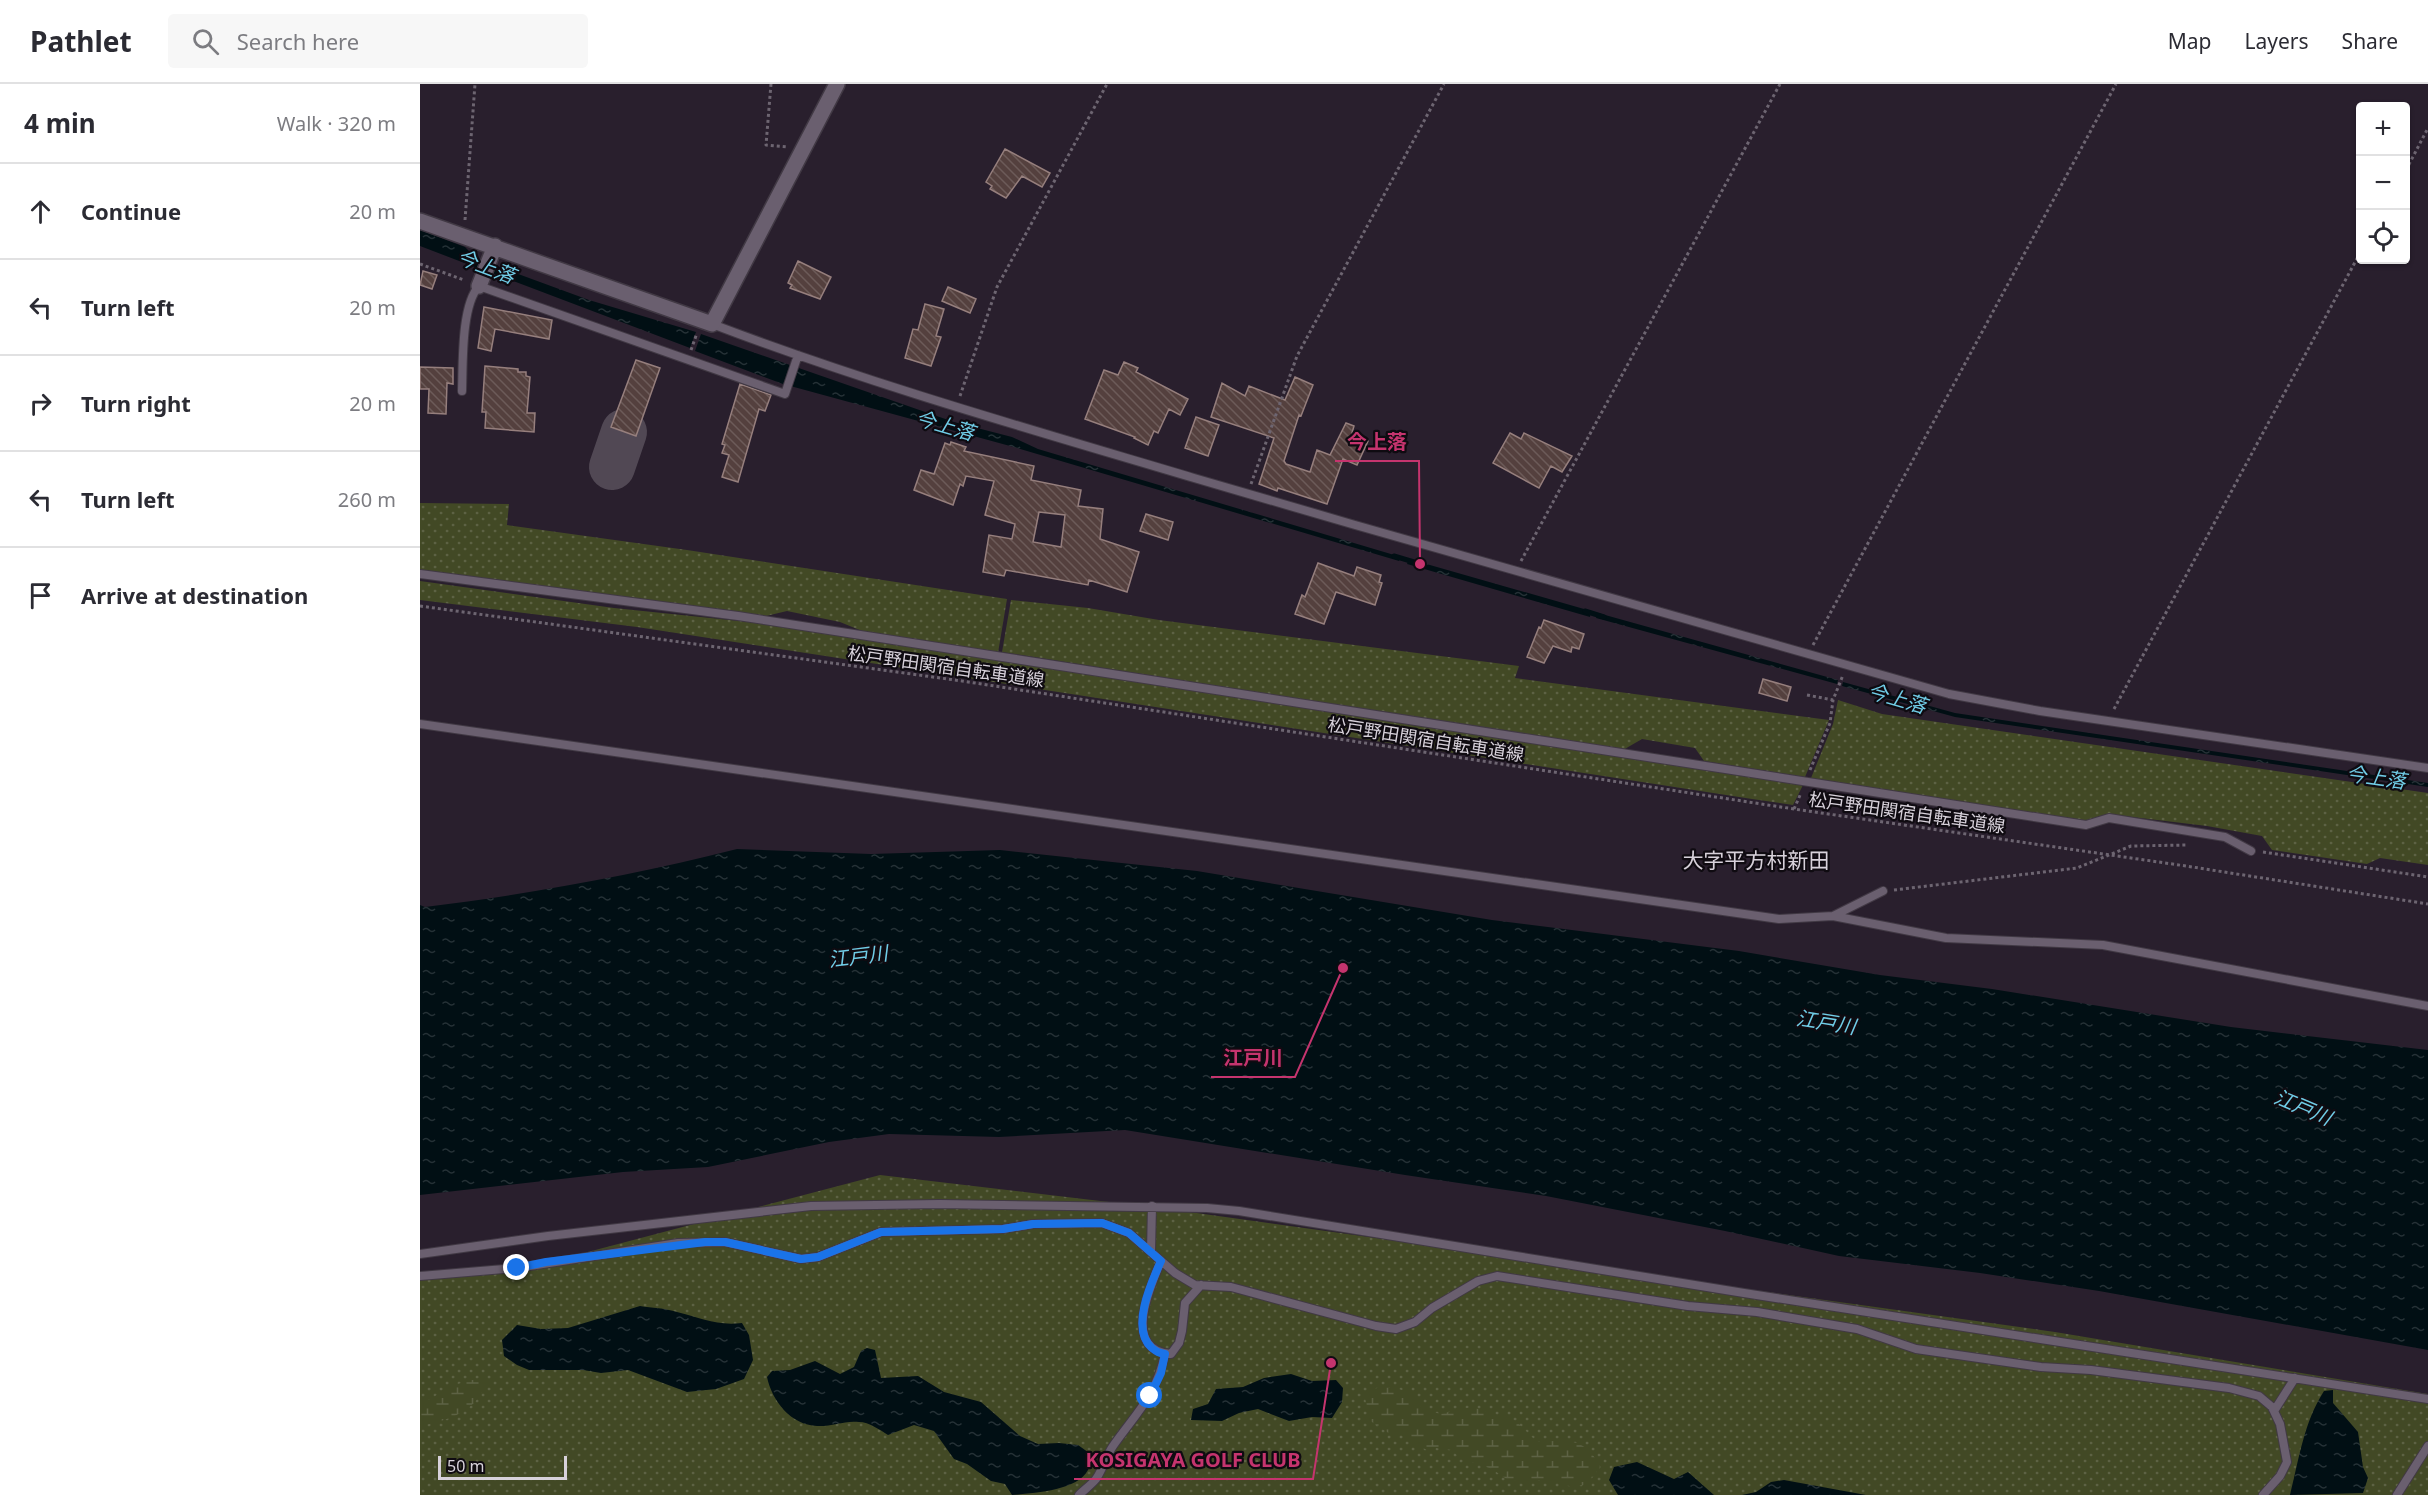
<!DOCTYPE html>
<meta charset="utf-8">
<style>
body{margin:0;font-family:"Noto Sans","Noto Sans JP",sans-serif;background:#f7f7f7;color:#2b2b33}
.controls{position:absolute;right:18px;top:18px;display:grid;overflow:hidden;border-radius:6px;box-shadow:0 2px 4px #0004}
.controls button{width:54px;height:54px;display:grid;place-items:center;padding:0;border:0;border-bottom:2px solid #e1e1e2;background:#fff;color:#2b2b33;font:30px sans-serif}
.scale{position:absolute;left:18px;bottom:15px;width:129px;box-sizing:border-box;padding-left:6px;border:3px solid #d7d1da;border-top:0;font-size:16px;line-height:21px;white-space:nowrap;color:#d7d1da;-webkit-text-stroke:4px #0f0b11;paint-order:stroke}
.stop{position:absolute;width:18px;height:18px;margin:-14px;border:4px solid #1a73e8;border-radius:50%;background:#fff}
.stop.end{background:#1a73e8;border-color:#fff;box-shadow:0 2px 6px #0008}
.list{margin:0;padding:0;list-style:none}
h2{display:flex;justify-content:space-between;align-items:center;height:78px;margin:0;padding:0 24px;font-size:26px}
h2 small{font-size:20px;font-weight:400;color:#7c7c81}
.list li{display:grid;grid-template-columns:39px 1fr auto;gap:18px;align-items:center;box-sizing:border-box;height:96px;padding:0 24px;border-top:2px solid #e1e1e2}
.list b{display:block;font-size:22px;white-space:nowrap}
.list em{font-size:20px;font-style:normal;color:#7c7c81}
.icon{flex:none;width:33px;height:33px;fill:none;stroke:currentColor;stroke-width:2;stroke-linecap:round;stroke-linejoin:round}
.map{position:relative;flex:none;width:2008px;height:1411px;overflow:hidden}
header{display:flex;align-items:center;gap:36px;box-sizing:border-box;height:84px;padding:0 30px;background:#fff;border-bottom:2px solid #e1e1e2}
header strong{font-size:28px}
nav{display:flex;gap:33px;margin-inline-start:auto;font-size:21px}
.search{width:420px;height:54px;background:#f7f7f7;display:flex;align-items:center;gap:15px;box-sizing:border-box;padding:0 21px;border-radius:6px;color:#7c7c81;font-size:22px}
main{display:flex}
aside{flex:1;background:#fff}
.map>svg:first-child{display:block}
.grass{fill:url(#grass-dots)}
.wetland{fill:url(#wetland-marsh)}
.water{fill:url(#water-ripples)}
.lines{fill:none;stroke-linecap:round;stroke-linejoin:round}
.stream{stroke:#010f14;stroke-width:5}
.taxiway{stroke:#514854;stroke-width:46}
.building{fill:url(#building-back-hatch);stroke:#967f7d;stroke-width:1.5;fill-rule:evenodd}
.lane-casing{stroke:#413944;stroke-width:10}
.street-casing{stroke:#413944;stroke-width:18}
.path{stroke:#6d6571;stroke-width:3;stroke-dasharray:3 3;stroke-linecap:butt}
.lane{stroke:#6a5f6f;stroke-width:8}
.street{stroke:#6a5f6f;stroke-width:15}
.route{stroke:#1a73e8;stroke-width:8}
.labels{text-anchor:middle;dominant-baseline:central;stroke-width:4.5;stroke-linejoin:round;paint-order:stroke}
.street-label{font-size:18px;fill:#d7d1da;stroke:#0f0b11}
.water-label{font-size:20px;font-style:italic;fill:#70cde7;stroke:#0f0b11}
.quarter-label{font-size:21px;fill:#d7d1da;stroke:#0f0b11}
.leader{fill:none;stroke:#c5346e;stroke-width:2}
.callout-dot{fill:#c5346e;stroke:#0f0b11;stroke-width:2}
.callout-label{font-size:20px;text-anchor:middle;font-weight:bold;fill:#c5346e;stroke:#0f0b11;stroke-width:4.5;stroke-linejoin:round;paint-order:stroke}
</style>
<header>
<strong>Pathlet</strong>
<div class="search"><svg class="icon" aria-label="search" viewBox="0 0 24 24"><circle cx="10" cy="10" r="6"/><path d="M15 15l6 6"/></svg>Search here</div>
<nav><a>Map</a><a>Layers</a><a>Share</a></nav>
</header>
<main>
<aside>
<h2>4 min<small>Walk · 320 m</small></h2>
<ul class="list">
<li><svg class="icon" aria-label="ahead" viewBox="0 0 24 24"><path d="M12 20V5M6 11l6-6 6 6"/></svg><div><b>Continue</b></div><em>20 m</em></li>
<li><svg class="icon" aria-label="left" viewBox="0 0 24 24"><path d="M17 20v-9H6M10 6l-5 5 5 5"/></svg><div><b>Turn left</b></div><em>20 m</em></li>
<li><svg class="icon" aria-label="right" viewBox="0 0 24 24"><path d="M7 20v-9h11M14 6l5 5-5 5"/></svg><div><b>Turn right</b></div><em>20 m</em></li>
<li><svg class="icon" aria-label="left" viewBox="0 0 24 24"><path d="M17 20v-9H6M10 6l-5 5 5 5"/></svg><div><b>Turn left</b></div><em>260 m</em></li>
<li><svg class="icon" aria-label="arrive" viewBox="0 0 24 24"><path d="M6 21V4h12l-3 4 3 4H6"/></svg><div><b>Arrive at destination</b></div></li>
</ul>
</aside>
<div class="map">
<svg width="2008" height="1411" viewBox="0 0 2008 1411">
<defs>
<pattern id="grass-dots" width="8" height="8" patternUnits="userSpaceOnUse" patternTransform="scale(1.5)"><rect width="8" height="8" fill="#424925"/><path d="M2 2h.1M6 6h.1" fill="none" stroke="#5d6244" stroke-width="1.8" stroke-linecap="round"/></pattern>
<pattern id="wetland-marsh" width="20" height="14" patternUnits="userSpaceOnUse" patternTransform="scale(1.5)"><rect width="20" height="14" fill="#424925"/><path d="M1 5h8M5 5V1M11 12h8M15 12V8" fill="none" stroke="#5d6244"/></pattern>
<pattern id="water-ripples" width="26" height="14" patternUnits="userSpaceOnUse" patternTransform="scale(1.5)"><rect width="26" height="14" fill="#010f14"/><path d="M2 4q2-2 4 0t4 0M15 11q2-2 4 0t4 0" fill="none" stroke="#253136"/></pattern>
<pattern id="building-back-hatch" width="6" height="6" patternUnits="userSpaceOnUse" patternTransform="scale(1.5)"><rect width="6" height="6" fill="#54403e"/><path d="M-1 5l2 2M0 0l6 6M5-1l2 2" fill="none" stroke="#6c5b59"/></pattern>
</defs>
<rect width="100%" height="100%" fill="#291f2d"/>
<path class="grass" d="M0 419 89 420 87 441 267 466 587 515 578 569 442 547 420 538 367 527 346 532 238 520 0 487Z
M0 497 194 524 329 538 1383 701 1373 721 1332 715 217 543 0 516Z
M591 516 668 524 739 536 1099 582 1095 594 1409 636 1385 693 1284 677 1275 664 1222 655 1203 666 582 568Z
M1418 616 1462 630 2008 709V781L1960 774 1947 780 1852 766 1842 752 1787 742 1687 730 1666 737 1391 694 1413 640Z
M460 1091 748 1125 1635 1248 2008 1310V1411H0V1190L126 1179Z"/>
<path class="wetland" d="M51 1296H66C60 1327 27 1337 0 1342V1318L11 1315 28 1303Z
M958 1303C979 1304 991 1305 1002 1324L1020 1330 1052 1323 1096 1337 1117 1358C1147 1357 1165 1352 1180 1383L1168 1400 1152 1403 1137 1398 1118 1396 1105 1398 1088 1396 1072 1385 1040 1374 1032 1366 1016 1364 1009 1367C994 1361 988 1348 970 1350L949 1336 945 1313Z"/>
<path class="water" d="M0 146 45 163 56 174 63 176 60 185 0 162Z
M74 181 169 216 276 248 270 264 72 189Z
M281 250 534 338 592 353 618 365 981 473 979 477 590 362 363 300 275 267Z
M989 475 1171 527 1170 533 987 480Z
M1178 529 1418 596 1417 600 1176 534Z
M1423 598 1535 629 2008 699V703L1535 633 1422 602Z
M317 765 451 770 580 766 777 787 1072 836 1319 867 1460 891 1572 905 1811 943 2008 966V1266L1679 1207 1560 1189 1419 1172 1305 1147 1126 1112 985 1091 705 1046 579 1053 469 1050 409 1058 288 1083 203 1088 0 1111V821L5 823C111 810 214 791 317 765Z
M220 1222C232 1224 245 1224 257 1228 282 1234 296 1242 322 1239L329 1251 333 1276 324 1295 296 1305 267 1308 208 1286 181 1289 163 1286H109L97 1281 84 1272 82 1256 97 1241 121 1245 148 1244Z
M447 1264 455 1266 461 1294 498 1292 524 1308 561 1318 600 1352 618 1360 639 1359 658 1361 672 1371C671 1375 670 1382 668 1386 657 1407 613 1409 592 1411L585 1400 571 1397 547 1380 534 1375 514 1347 494 1341 468 1351C460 1346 449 1338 439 1338 425 1336 411 1343 397 1342 371 1341 352 1317 347 1293L352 1287 370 1286 395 1277 420 1290 434 1283 441 1267Z
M871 1290 892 1297 916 1296 923 1304 922 1318 912 1334 892 1333 869 1337 838 1325 819 1329 802 1337 771 1336 773 1325 788 1320 796 1305 823 1303 844 1294Z
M1913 1306V1319L1938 1348 1943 1383 1948 1394 1943 1409 1870 1411C1879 1375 1884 1338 1904 1307Z
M1217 1378 1254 1395 1268 1388 1294 1411H1198L1189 1396 1194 1383Z
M1364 1396 1446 1411H1322L1336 1408 1351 1398Z"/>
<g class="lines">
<path class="stream" d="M974 472 994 478
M1165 527 1184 533"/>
<path class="taxiway" d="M192 383 204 348"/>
</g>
<path class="building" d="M585 65 630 89 622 103 602 92 586 114 570 105 572 102 566 98Z
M378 177 411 193 400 215 370 204 372 201 368 199Z
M3 187 17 191 12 205 0 201Z
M528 203 556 215 550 229 522 217Z
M505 220 524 225 516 252 521 253 511 282 485 274 493 245 498 246Z
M64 223 132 236 129 255 75 245 71 267 58 264Z
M216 276 240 284 216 352 191 343Z
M704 278 718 284 716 288 768 315 760 331 749 325 738 349 734 347 728 361 714 354 715 353 665 335 684 286 698 291Z
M65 282 98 285V288H106V292L110 293 107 329H115L114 348 65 344 66 328H62Z
M0 283 33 284V300L27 299 26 330 8 329 9 305H0Z
M875 293 893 301 881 332 879 331 864 377 866 380 890 388 897 366 910 371 926 339 934 342 932 349 948 357 937 381 923 375 907 420 858 404 857 407 839 400 854 354 791 333 802 299 825 312 829 302 865 316Z
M320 300 351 311 345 327 339 325 318 398 302 393 309 371 302 369 305 361 302 360Z
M776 333 799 341 788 372 765 364Z
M1090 349 1101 355 1104 349 1152 372 1142 388 1131 382 1119 404 1073 379Z
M531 358 546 363 544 367 614 382 611 396 661 406 658 422 683 425 680 455 719 468 707 508 669 496 668 501 586 486 584 492 563 488 569 451 592 455 595 440 565 431 574 397 546 392 543 402 540 400 533 421 494 406 501 386 514 390 525 359 530 361ZM619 428 645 431 641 463 613 458Z
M726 430 753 438 748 456 720 447Z
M898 479 934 492 937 483 961 491 959 498 962 499 955 521 916 508 904 540 875 530 882 511 885 513Z
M1124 536 1164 550 1159 565 1152 563 1151 568 1133 562 1124 579 1107 573 1119 543 1121 544Z
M1343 595 1371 603 1367 617 1339 609Z"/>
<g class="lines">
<defs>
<path id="lane" d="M292 240C450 300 613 346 774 394 1025 468 1277 538 1529 610L1620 627 2008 684
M42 307C43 280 41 221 59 202L365 310 378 271
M0 490 318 532 1666 741 1689 734 1805 753 1831 767
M0 640 1359 835 1413 832 1526 854 1683 861 2008 922
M1413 832 1463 807
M731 1167 732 1122
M0 1170 128 1152 391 1122 520 1120 787 1124 819 1127 1324 1209 2008 1315
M741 1177C729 1205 702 1266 751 1270L759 1259 762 1247 765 1219 781 1201
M0 1192 97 1184 258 1159 305 1158 381 1175 398 1173 461 1148 583 1145 613 1140 682 1139 709 1149 755 1189 775 1201 811 1203 956 1242 976 1245 995 1238 1012 1224 1058 1197 1077 1192 1268 1222 1337 1228 1437 1245 1496 1265 1621 1283 1671 1286 1809 1304 1839 1312 1852 1323 1860 1340 1867 1378 1860 1392 1843 1411
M1854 1327 1875 1294
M659 1411C664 1406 671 1401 676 1395 683 1385 686 1372 693 1362 717 1328 736 1312 745 1270
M1977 1411 2008 1362"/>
<path id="street" d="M0 137 292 240 417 0
M59 202 75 162"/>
</defs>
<use href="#lane" class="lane-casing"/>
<use href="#street" class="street-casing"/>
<path class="path" d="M351 0 346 61 368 63
M1986 86 2008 44
M45 136 55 0
M0 180 44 196
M271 266 277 249
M540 312 577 203 687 0
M831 400 877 272 1024 0
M1101 477 1360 0
M0 522 542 597 1374 725 1766 782 2008 820
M1393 561 1696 0
M1387 611 1413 616
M1694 625 1940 169
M1390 686 1410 639 1413 616 1423 591
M1374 725 1381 709
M1843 768 2008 793
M1474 806 1657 784 1711 762 1768 761"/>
<use href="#lane" class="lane"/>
<use href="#street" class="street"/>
</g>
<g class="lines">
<path class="route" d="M97 1184 126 1178 285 1158H305L381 1175 398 1173 461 1148 583 1145 613 1140 682 1139 709 1149 741 1177C731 1199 710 1245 732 1264 737 1268 739 1269 745 1270L741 1289 730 1312"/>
</g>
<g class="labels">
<g class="street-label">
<text transform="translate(526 582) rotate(8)">松戸野田関宿自転車道線</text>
<text transform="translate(1006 655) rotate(9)">松戸野田関宿自転車道線</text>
<text transform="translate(1487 728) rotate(8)">松戸野田関宿自転車道線</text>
</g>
<g class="water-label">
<text transform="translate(66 182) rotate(21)">今上落</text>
<text transform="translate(525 341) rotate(16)">今上落</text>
<text transform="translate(1477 614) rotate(16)">今上落</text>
<text transform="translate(1956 693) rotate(8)">今上落</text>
<text transform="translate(438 872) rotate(-7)">江戸川</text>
<text transform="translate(1406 938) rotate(9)">江戸川</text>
<text transform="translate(1883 1023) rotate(23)">江戸川</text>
</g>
<g class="quarter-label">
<text x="1336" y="776">大字平方村新田</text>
</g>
</g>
<path class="leader" d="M1000 480L999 377H915M923 884L875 993H791M911 1279L893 1395H654"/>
<g class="callout-dot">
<circle cx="1000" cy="480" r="6"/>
<circle cx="923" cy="884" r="6"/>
<circle cx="911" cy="1279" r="6"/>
</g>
<g class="callout-label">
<text x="957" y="365">今上落</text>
<text x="833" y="981">江戸川</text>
<text x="773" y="1383">KOSIGAYA GOLF CLUB</text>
</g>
</svg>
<div class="controls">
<button>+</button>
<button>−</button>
<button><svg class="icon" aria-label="locate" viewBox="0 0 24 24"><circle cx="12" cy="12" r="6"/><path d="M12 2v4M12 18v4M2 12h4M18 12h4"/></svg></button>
</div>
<div class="scale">50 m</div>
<div class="stop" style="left:730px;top:1312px"></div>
<div class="stop end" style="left:97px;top:1184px"></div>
</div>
</main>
